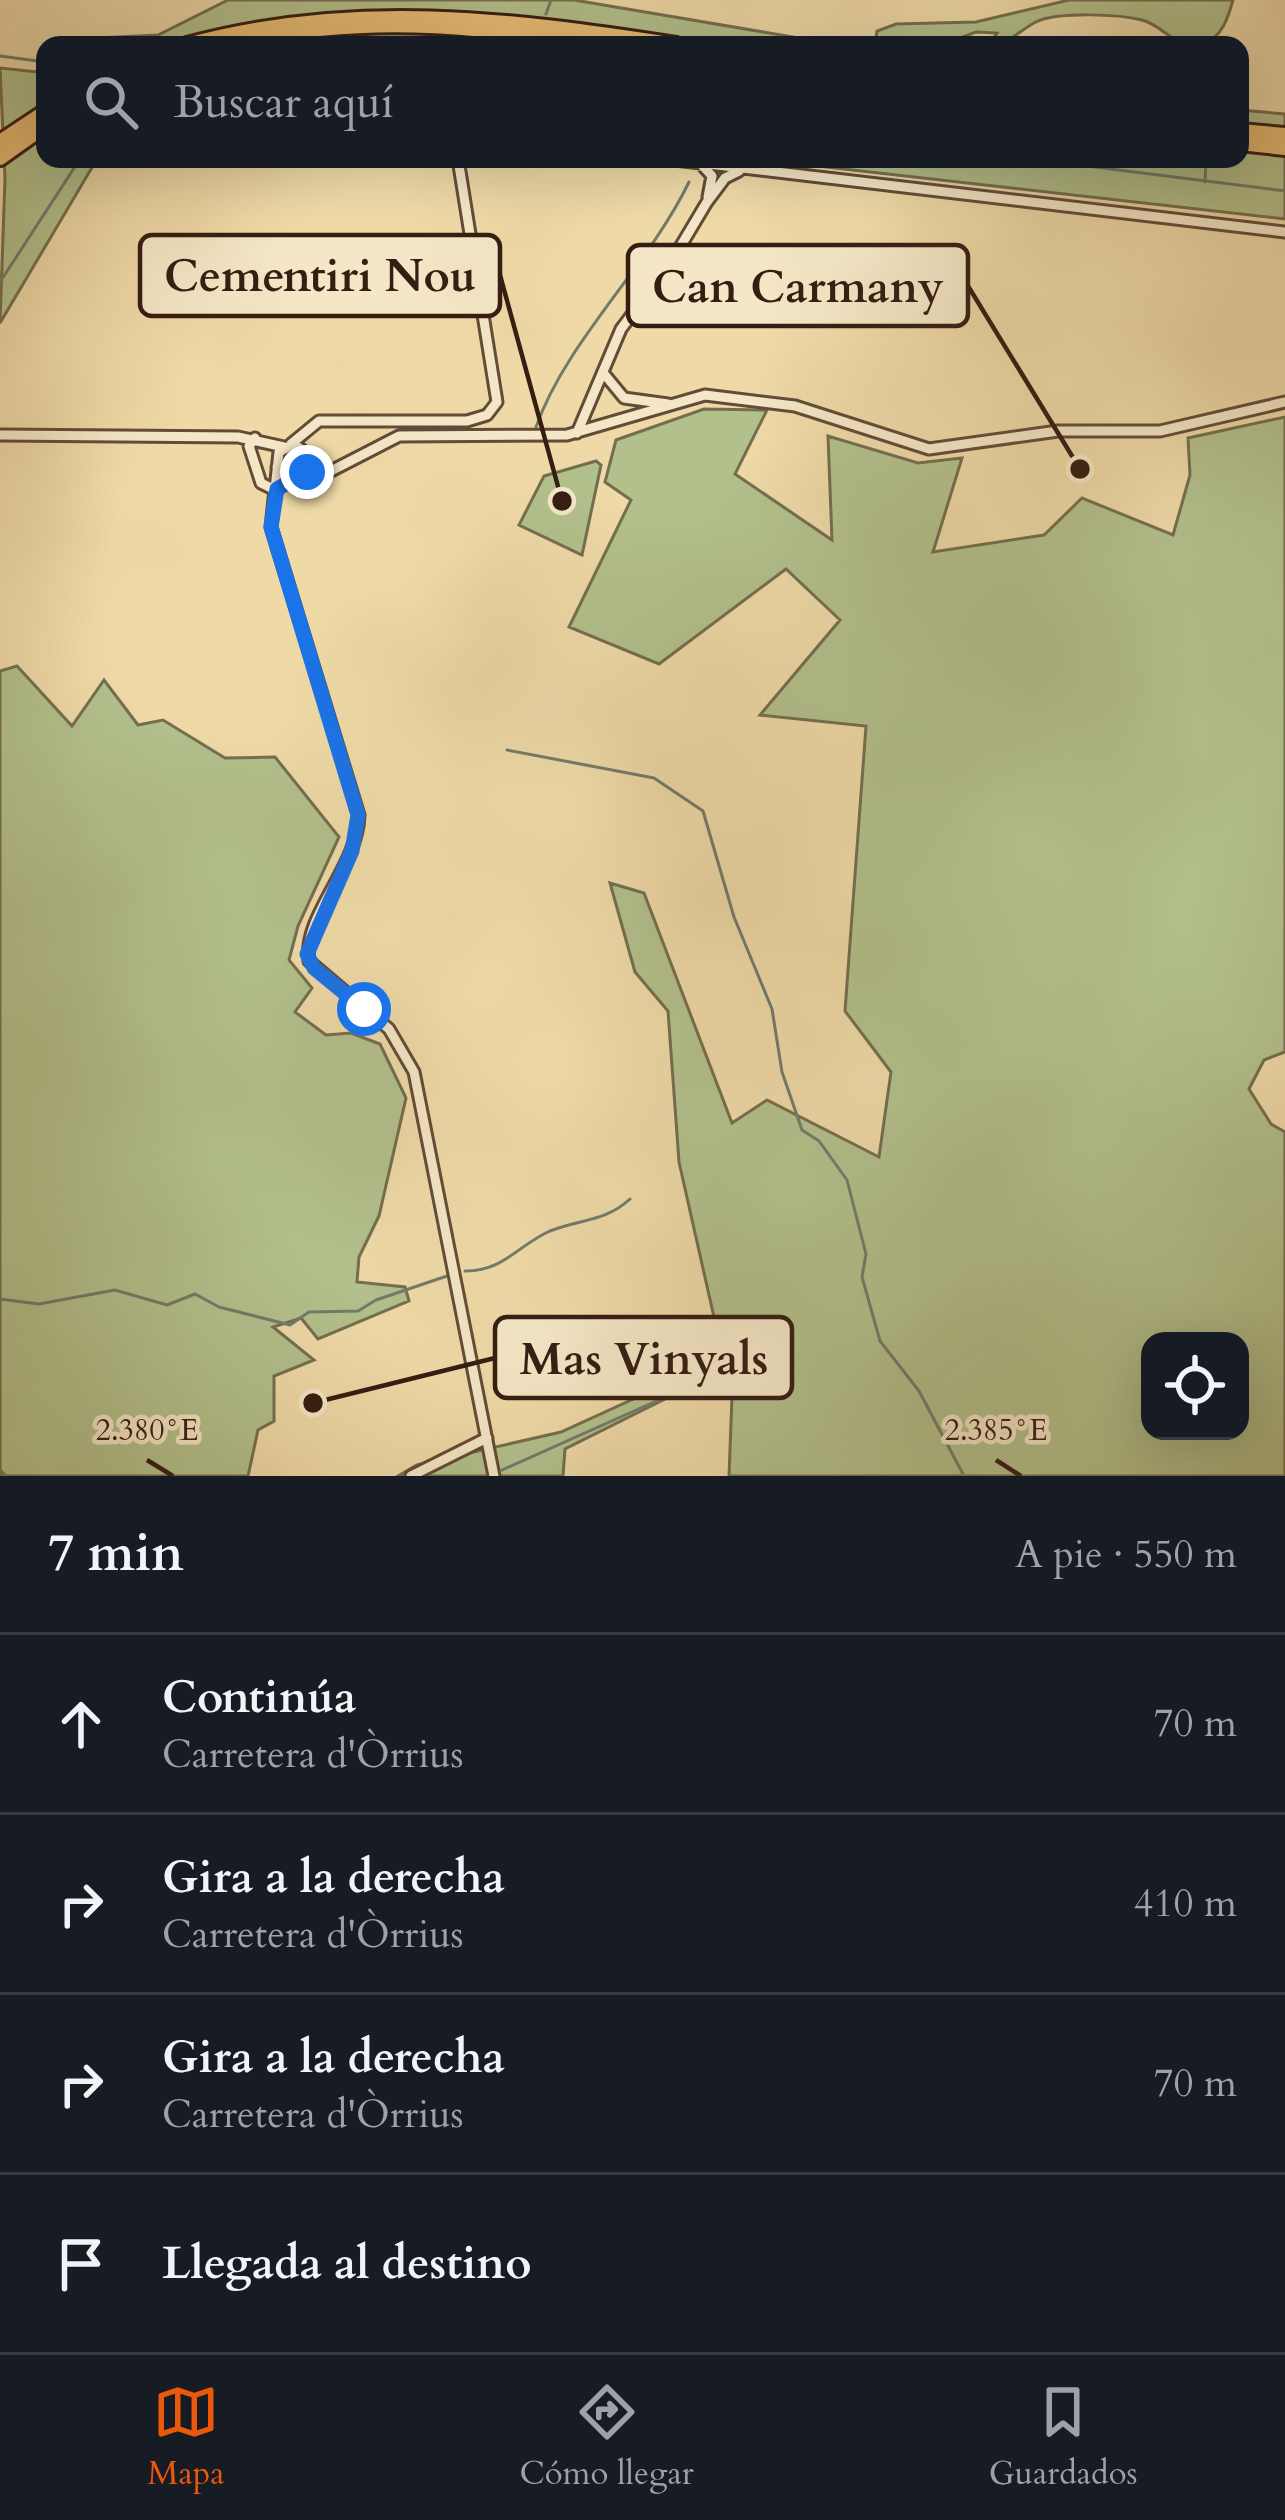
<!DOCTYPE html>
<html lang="es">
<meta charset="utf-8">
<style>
body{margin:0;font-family:Cardo,serif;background:#20242c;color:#f1f3f6}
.controls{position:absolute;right:36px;bottom:36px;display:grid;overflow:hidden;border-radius:24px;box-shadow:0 12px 48px #0002}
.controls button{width:108px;height:108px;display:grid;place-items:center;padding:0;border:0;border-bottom:3px solid #363941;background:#171b24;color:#f1f3f6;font:60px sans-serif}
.stop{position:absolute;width:36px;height:36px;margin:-27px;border:9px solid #1a73e8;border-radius:50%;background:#fff}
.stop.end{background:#1a73e8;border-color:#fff;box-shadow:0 3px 12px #0008}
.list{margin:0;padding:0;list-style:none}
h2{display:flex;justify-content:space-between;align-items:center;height:156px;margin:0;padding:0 48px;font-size:51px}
h2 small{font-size:39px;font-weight:400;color:#9ea1a6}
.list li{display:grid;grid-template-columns:78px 1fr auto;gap:36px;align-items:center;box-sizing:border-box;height:180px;padding:0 48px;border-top:3px solid #363941}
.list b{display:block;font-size:45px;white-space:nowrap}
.list p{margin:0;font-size:39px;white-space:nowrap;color:#9ea1a6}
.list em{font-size:39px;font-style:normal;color:#9ea1a6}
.icon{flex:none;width:66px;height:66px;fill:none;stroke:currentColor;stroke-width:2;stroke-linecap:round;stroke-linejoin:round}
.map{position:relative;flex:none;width:1285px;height:1476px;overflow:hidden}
.search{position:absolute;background:#171b24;box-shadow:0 12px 48px #0002;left:36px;right:36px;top:36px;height:132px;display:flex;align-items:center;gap:30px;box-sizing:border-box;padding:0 42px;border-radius:24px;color:#9ea1a6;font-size:45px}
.sheet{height:876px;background:#171b24}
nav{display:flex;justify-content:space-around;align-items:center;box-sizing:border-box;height:168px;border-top:3px solid #363941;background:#171b24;font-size:33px;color:#9ea1a6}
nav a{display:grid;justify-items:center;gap:6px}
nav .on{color:#ea580c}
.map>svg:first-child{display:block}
.green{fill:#b2c08c;stroke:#746e4f;stroke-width:3;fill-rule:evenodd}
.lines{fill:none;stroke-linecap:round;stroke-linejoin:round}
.stream{stroke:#727b6a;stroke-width:3}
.minor-casing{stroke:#634c37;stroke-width:15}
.highway-casing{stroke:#351d12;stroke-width:20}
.minor{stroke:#f4e6c6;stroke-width:9}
.highway{stroke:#e7bc74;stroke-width:14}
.route{stroke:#1a73e8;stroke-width:15}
.ticks{fill:none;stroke:#351d12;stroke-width:4.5}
.ticks-label{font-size:30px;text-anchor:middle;fill:#351d12;stroke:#f4e6c6;stroke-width:9;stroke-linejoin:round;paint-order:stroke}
.leader{fill:none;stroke:#351d12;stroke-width:4.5}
.callout-dot{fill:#351d12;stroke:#f4e6c6;stroke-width:4.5}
.callout{fill:#f4e6c6;stroke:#351d12;stroke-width:4.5}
.callout-label{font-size:45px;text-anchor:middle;font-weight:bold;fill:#351d12}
</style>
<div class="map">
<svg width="1285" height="1476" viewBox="0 0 1285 1476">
<rect width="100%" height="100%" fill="#eed9a7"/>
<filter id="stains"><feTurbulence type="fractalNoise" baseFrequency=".00167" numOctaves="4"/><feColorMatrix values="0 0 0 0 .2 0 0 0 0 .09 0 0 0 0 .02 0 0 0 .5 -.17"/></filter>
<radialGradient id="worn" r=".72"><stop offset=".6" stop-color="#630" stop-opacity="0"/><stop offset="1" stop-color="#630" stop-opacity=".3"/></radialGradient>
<path class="green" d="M228 0H574L840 45H60L77 39 158 35Z
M1069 0H1233C1228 18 1222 38 1202 44 1177 51 1163 25 1142 20 1118 14 1061 12 1038 21 1020 29 1010 45 989 45L997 33 976 32 952 41 876 38 877 31 896 24 976 22Z
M45 56V159H97L0 323 5 178 0 68 37 72Z
M1240 110 1285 114V219L756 159H1240Z
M704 409 767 410 735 474 832 540 828 436 918 463 962 458 933 552 1044 535 1082 498 1173 535 1190 475 1188 438 1285 417V1052L1264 1060 1249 1089 1271 1124 1285 1132V1476H729L732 1397 679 1162 668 1011 635 972 610 883 644 893 732 1123 767 1100 879 1157 891 1072 845 1011 866 726 760 715 840 620 786 569 659 664 569 627 631 500 605 482 616 440ZM1150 1341H1240V1431H1150Z
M596 461 601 465 582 555 519 525 544 476Z
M17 666 72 726 104 680 138 725 163 720 225 758 275 757 339 837 298 926 289 960 312 988 295 1012 326 1035 351 1033 380 1044 406 1098 379 1216 359 1257 357 1282 405 1287 409 1301 318 1339 301 1318 273 1327 314 1360 274 1376V1421L258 1430 248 1476H0V671Z
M675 1380 679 1392 565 1449 563 1476H398L417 1465 561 1432Z"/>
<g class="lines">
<path class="stream" d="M546 14 551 0
M0 56 45 62
M1031 159 1285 191
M1205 182 1206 160
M0 282 80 159
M536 427C567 340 648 267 689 182
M507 750 654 778 703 811 734 917 772 1009 782 1072 802 1130 819 1141 847 1180 866 1254 862 1277 880 1341 919 1391 964 1476
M465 1271C504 1271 518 1245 550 1231 580 1219 605 1222 630 1199
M0 1299 39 1304 115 1290 167 1305 195 1294 219 1307 290 1325 309 1312 358 1311 376 1300 447 1276
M0 1470 6 1476
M502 1470 681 1390 693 1362"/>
<defs>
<path id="minor" d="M666 159 1285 232
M701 164 712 176 708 197
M605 375 624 398 668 404
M577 433 621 329 670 264 707 202 725 178 739 171
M0 435 238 437 284 447
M255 438 249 446 261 483 271 488 278 483
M291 444 319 421H467L487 415 497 402 458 159
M277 467 287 477H300L310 467V456L294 444 279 452 271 527 359 815C358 867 302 916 309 961L389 1029 414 1072 494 1476
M303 476 329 472 399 436 567 435 705 395 795 406 929 449 1058 431H1160L1285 402
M411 1476 487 1438"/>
<path id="highway" d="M187 45C352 0 510 19 676 45
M231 45C355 13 473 25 597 45
M1240 131 1285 135
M0 142 45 112
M1240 143 1285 148
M0 158 45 126"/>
</defs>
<use href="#minor" class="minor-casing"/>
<use href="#highway" class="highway-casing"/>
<use href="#minor" class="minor"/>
<use href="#highway" class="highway"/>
</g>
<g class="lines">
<path class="route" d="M307 472 277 489 271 527 358 815 352 851 307 954 314 968 364 1009"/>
</g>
<path class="ticks" d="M147 1460 173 1476M996 1460 1021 1476"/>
<g class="ticks-label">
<text x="147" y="1440">2.380°E</text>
<text x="996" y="1440">2.385°E</text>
</g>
<path class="leader" d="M562 501L500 275M1080 469L968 286M313 1403L495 1358"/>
<g class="callout-dot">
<circle cx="562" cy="501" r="12"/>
<circle cx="1080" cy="469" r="12"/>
<circle cx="313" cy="1403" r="12"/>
</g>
<g class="callout">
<rect x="140" y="235" width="360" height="81" rx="12"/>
<rect x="628" y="245" width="340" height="81" rx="12"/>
<rect x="495" y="1317" width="297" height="81" rx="12"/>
</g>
<g class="callout-label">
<text x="320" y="291">Cementiri Nou</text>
<text x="798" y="302">Can Carmany</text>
<text x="644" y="1374">Mas Vinyals</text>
</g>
<rect width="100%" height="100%" filter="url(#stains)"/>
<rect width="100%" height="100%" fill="url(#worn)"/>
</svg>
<div class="controls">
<button><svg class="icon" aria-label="locate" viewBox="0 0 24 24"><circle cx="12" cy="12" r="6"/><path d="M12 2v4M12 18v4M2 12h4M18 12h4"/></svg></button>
</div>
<div class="stop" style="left:364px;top:1009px"></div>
<div class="stop end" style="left:307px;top:472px"></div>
<div class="search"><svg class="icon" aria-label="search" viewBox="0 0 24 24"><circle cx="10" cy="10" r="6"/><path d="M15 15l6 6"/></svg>Buscar aquí</div>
</div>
<section class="sheet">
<h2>7 min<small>A pie · 550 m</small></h2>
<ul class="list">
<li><svg class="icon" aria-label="ahead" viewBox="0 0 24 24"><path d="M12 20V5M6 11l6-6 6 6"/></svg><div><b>Continúa</b><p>Carretera d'Òrrius</p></div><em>70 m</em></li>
<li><svg class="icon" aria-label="right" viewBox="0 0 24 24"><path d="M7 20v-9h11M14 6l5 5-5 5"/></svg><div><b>Gira a la derecha</b><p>Carretera d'Òrrius</p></div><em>410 m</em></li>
<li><svg class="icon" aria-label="right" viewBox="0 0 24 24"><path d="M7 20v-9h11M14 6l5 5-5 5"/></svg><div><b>Gira a la derecha</b><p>Carretera d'Òrrius</p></div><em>70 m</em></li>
<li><svg class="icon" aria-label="arrive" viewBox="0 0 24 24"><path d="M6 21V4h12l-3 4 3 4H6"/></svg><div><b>Llegada al destino</b></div></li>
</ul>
</section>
<nav>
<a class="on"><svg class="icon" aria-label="map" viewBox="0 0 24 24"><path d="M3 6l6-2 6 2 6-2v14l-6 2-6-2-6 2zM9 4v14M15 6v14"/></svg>Mapa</a>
<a><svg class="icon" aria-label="directions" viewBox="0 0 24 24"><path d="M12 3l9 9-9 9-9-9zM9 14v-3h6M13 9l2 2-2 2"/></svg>Cómo llegar</a>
<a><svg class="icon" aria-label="saved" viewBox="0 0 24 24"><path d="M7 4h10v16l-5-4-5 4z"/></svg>Guardados</a>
</nav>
